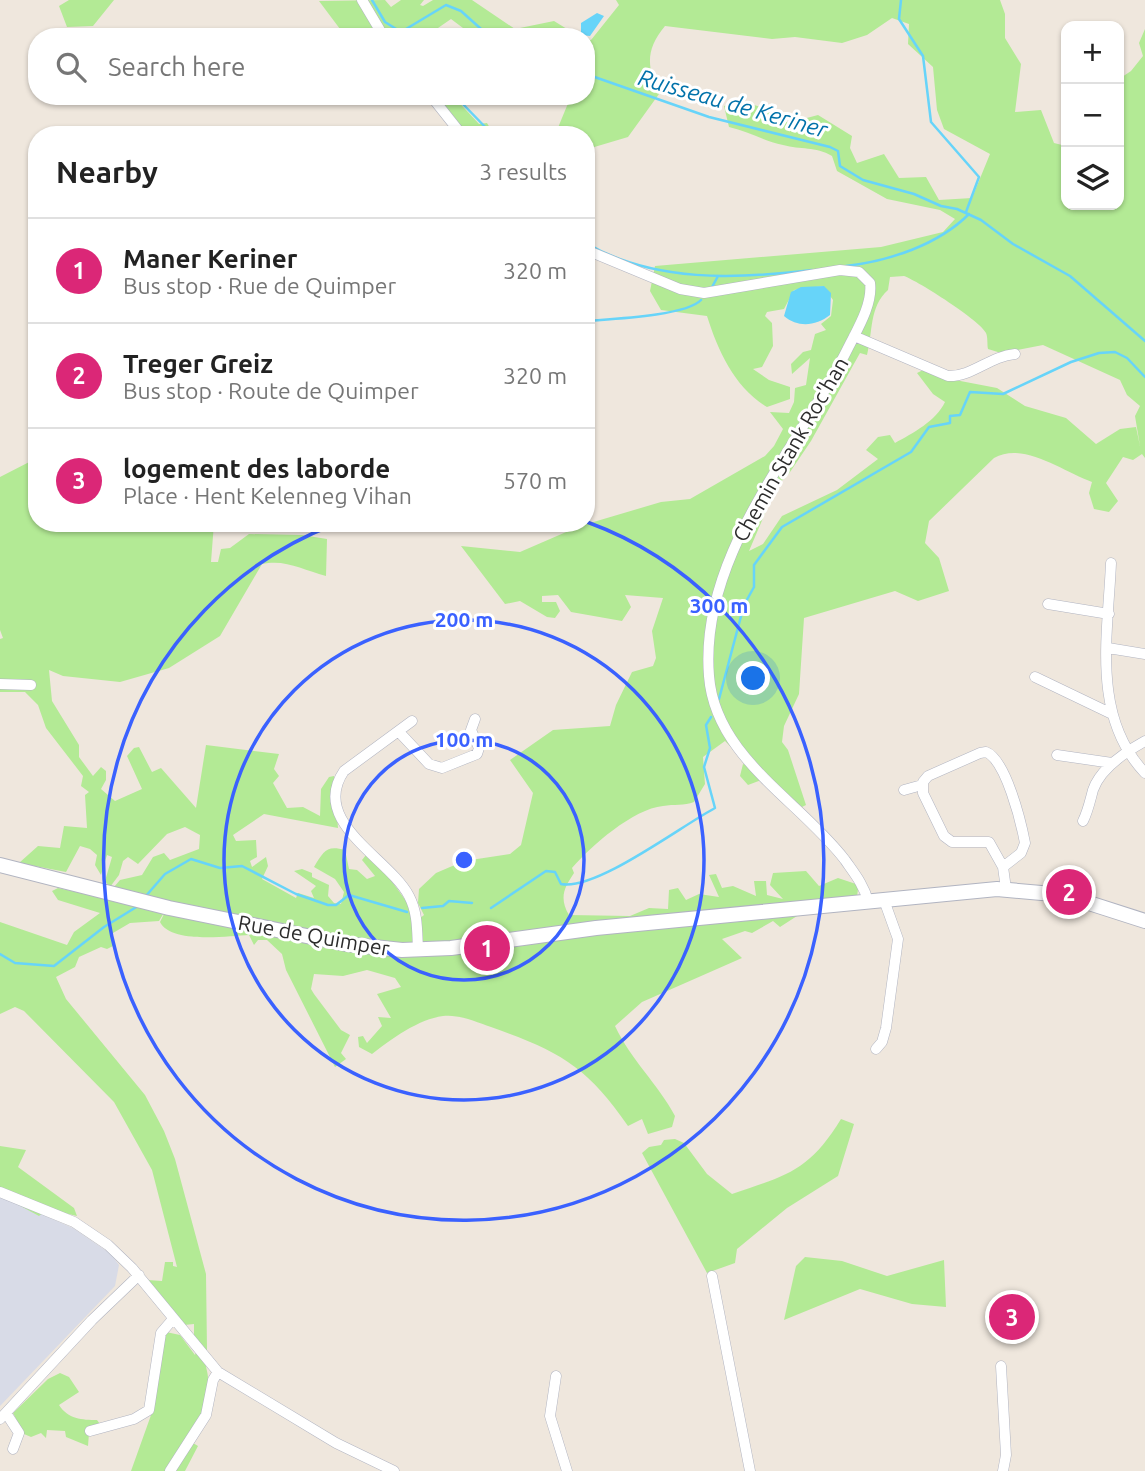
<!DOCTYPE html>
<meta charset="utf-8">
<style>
body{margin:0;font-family:Ubuntu,sans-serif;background:#f6f6f6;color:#222}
.controls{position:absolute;right:21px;top:21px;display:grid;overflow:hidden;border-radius:14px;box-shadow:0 2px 5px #0004}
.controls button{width:63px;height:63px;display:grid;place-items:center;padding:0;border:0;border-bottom:2px solid #e0e0e0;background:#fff;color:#222;font:35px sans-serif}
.you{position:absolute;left:754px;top:679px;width:24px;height:24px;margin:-18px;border:5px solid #fff;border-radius:50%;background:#1a73e8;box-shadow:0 0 0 10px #1a73e833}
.badge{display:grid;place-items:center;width:46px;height:46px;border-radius:50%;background:#db2777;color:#fff;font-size:23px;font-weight:700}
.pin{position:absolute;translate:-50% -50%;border:4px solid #fff;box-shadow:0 2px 7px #0006}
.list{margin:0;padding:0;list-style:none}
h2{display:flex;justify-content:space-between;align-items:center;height:91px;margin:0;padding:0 28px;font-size:30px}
h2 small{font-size:23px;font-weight:400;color:#767676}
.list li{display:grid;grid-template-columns:46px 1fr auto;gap:21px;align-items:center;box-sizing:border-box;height:105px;padding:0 28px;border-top:2px solid #e0e0e0}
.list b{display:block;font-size:26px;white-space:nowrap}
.list p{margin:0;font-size:23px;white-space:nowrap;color:#767676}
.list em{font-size:23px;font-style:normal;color:#767676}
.icon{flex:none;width:38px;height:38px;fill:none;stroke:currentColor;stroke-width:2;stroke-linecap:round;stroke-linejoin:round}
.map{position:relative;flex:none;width:1145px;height:1471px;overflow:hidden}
.search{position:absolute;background:#fff;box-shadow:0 2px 5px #0004;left:28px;top:28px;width:567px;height:77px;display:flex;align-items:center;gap:18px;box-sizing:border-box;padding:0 24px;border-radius:28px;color:#767676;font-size:26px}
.panel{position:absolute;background:#fff;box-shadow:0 2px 5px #0004;left:28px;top:126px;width:567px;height:406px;border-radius:28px}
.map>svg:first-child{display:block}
.airport{fill:#d8dbe7}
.green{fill:#b3ea95;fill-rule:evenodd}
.water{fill:#67d4f9}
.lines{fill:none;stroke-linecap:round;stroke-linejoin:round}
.stream{stroke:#67d4f9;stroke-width:2.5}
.minor-casing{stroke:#b1b4c1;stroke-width:11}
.secondary-casing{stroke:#b1b4c1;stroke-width:16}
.minor{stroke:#fff;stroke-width:10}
.secondary{stroke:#fff;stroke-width:14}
.ring{fill:none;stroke:#3a61ff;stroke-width:3.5}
.labels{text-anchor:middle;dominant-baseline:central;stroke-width:6;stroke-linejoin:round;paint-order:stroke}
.street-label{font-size:21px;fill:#2c2c2c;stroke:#fff}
.water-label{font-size:23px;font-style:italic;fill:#0172aa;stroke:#fff}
.centre{fill:#3a61ff;stroke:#fff;stroke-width:3.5}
.ring-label{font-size:21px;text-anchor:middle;font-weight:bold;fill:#3a61ff;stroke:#fff;stroke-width:6;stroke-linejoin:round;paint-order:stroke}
</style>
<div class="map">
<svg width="1145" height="1471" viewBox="0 0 1145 1471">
<rect width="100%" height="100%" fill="#efe7dd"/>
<path class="airport" d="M0 1196 73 1228 111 1254 119 1265 115 1286 0 1406Z"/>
<path class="green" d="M69 0H114L93 26 67 27 59 6Z
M385 0 391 7 401 0H424L420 5 423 6 433 0H472L515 29 554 21 580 37H475L451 19 425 37H342L340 29 319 1Z
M616 0H1000L1005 14V38L1021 64 1015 112 1041 110 1054 143 1066 146V205H1119V79L1131 71 1143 56 1139 43 1145 29V458L1142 454 1133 460 1123 457 1106 483 1118 501 1109 512 1094 509 1089 493 1092 482C1063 472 1024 441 994 458L929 521 925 543 939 558 949 591 918 601 895 591 804 618 799 694 784 726 782 742 788 750 806 805 802 807 767 778 748 785 740 776 743 764 751 767 736 742 730 746 725 741 703 757 705 784 694 802C684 806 674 804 663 806 633 809 591 846 572 868L574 873C564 888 559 898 569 915L630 916 649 908 668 909 669 890 678 888 686 900 699 894 719 897 709 875 716 874 722 888 733 886 756 896 754 881H766L767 895 783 899 770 885 773 873 806 871 819 886 838 878 856 884 858 889 857 897 799 911 797 916 780 927 773 921 752 933 745 931 722 939 742 958 642 1002 615 1026C631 1060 658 1084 675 1116L672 1127 648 1134 642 1119 628 1126C587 1066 559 1051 491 1027 476 1022 459 1014 443 1016 419 1019 391 1039 372 1054L359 1047 358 1037 363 1036 367 1043 382 1026 378 1017 391 1018 377 994 401 987 395 978 367 970 343 976 314 974 311 989 314 994 341 1030 350 1035 341 1053 346 1059 335 1067 286 970 282 954 267 940H258L254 945 249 935C227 936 171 944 160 922L170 902 114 887 120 880 142 875 153 857 164 853 170 860 199 849 200 835 185 827 167 834 138 864 128 857 123 861 119 875 110 887 105 881 112 857 107 855 101 875 95 865 97 855 90 849 80 846 66 872 19 863 38 846 60 848 64 826 87 828 85 795 89 792 81 786 83 776 46 728 38 705 25 692H0V639L3 638 0 630V477L37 458V523H214L211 562H218L221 549 230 548 249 534 302 535 327 539 326 576C303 570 286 559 262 564L220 636 169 668 120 682 63 676 49 670 52 701 79 745V757L93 776 101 767 106 771V780L101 789 115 801 142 789 127 756 134 748 139 747 152 772 161 768 196 808 206 745 279 754 274 769 279 776 273 783 287 808 303 807 320 816 321 789 329 777 334 776 338 828 264 814 233 835 236 841 256 840 257 857 250 861 252 867 266 857 268 866 262 879 296 898 298 893 314 898 311 891 316 886 294 871 302 869 312 873V877L329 885 328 896 334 903 341 904 344 892 335 879 314 867C324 851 326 845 345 850L349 869 357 870 367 879 375 876 362 860 366 855 375 858 419 919 424 915 418 903 419 889 436 873 464 861 510 854 521 845 533 793 510 760 553 730 610 726 616 705 632 672 653 666 656 658 652 631 663 598 625 595 631 607 622 621 571 612 558 595 542 596V602H556L560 611 555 618 547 617 520 601 505 604 461 546 520 552 580 526 661 502 690 499 765 456 774 446 783 429 770 412 789 413 794 402 795 388 806 385 810 358 792 374 791 364 803 352 811 350 815 334 826 330 821 324 831 316 833 300 823 286 794 290 784 309 767 312 765 316 772 323 773 346 762 367 753 369 769 380 790 387V399L767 407C735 388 718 351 707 316L661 310 650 291 655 266 881 247 943 232 955 219 940 210 887 199 837 171 832 156C815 146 801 150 783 145 764 141 748 131 729 127L724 106C747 98 769 108 788 123L818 115 852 136 850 148 857 163 884 154 899 178 926 177 939 200 972 198 990 154 944 129 937 110 933 67 908 44 909 24 892 18 867 35 842 43 795 37 772 39 665 26C645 50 647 67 659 94L628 137 591 148H586V135H555L571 96H586V39L591 40 619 5ZM904 276C918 281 981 321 986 333 988 337 987 345 988 349L1001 353 1043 345 1120 380 1127 395 1140 406 1135 416 1140 446 1136 427 1120 429 1096 444 1066 418 1025 406 997 388 950 379 923 370 917 373 933 394 945 402C936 421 913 433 895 443L890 435 878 437 866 450 878 459 837 490 782 516 763 544 749 551 777 485 788 475 811 441 860 353 867 355C873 332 869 307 888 290L890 277Z
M431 96 454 97 479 124 487 123 494 135H466Z
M58 888 165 911 159 921 130 923 113 933V946L107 949 101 947 79 957 75 967 56 977 66 999 145 1095 164 1131 175 1159 206 1274 207 1350C202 1363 209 1370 208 1382 207 1403 199 1423 188 1440L198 1446 185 1471H131L155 1404 161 1345 166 1332 180 1335 195 1355 199 1343 194 1337V1324L184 1325 147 1280 162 1281 165 1262H173V1266L177 1267 152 1170 114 1102 24 1011 15 1007 0 1014V922L67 945 74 932 100 913 58 900 52 891Z
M841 1119 854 1124 838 1176 787 1208 737 1249 735 1263 707 1273 642 1153 649 1147 661 1145 664 1140 675 1139 684 1143 707 1174 732 1194C788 1175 809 1171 841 1119Z
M0 1146 26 1150 18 1167 74 1208 77 1216 47 1209 39 1216 0 1195Z
M805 1257 842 1261 887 1276 944 1260 946 1307 912 1304 860 1289 784 1320 796 1266Z
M60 1373 69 1377 79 1392 59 1405C68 1419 82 1420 97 1420L100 1424 89 1433 88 1446 66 1437 65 1431 47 1430 46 1438 41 1433 31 1437 24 1434 13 1413 48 1379Z"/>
<path class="water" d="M597 13 604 16 590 36 581 35V23Z
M824 286 831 293 830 315C816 326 798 328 784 316L791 292 801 287Z"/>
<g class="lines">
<path class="stream" d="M372 0 385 22 401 32 446 5 461 11 490 37
M901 0 899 19 923 56 931 122 979 177 966 212
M586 74 709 117 830 147 838 151 840 166 863 180 914 194 941 206 957 209 981 220 1013 244 1070 276 1145 341
M455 96 493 135
M586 197V204
M586 243C654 283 737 279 812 270
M846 266C889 261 938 245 969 214
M711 289 718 276
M586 321C610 319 686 316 701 300
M719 699 744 605 754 587V565L782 527 911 452 929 427 950 423V416L960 415 970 392 1003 394 1071 362 1099 353 1115 352 1127 358 1145 377
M145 897 165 874 191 859 220 868 242 866 296 894 328 905H336L349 895 407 912
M422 908 443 906 449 901 472 903
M491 908 546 871 555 872 561 884C596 891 681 826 715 808L704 767 710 748 706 725 711 717
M0 954 15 963 54 966 104 927 138 906"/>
<defs>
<path id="minor" d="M362 0 384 37
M431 96 462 135
M586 250 680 289 704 293 840 270 859 272 870 283C873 304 857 330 848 348 798 450 699 554 709 676 715 757 800 801 845 860 854 873 864 885 868 901
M854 336 948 376C972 377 990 356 1015 354
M1111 563C1108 635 1091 716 1145 773
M1048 604 1109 614
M1108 648 1145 654
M1035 677 1110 713
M0 684 31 685
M412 721 344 771C309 822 389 858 409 896 418 913 417 931 418 950
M400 733 429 764 442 768 477 754 479 748 471 730 475 719
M1057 755 1112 763
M904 790 922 785
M1083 821C1088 811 1090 801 1093 790 1100 769 1127 751 1145 741
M1003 867 1021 853 1025 843C1021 822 1006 760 986 752L980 753 928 776 923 782V793L944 836 952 842H989L1003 867 1006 889
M876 1049 882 1042 886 1028 898 939 884 900
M0 1192 74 1222 108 1245 132 1268 218 1372 336 1443 394 1471
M712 1276 750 1471
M1001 1366 1006 1455 1003 1471
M556 1376 550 1416 567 1471
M6 1413 19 1433 13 1449
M0 1419 92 1320 139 1275
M90 1431 134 1419 149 1410 161 1333 173 1319
M170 1471 206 1415 213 1380 218 1372"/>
<path id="secondary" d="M0 865 169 908 346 944 402 950 451 948 596 928 997 889 1064 895 1145 921"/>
</defs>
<use href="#minor" class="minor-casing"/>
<use href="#secondary" class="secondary-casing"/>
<use href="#minor" class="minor"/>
<use href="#secondary" class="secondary"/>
</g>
<g class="ring">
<circle cx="464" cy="860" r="120"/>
<circle cx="464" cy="860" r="240"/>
<path d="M587 522A360 360 0 1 1 335 524"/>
</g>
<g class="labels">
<g class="street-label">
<text transform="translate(790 449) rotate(-60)">Chemin Stank Roc'han</text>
<text transform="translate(314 935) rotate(10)">Rue de Quimper</text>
</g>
<g class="water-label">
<text transform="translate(733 103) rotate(16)">Ruisseau de Keriner</text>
</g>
</g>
<circle cx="464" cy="860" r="10" class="centre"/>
<g class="ring-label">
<text x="719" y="613">300 m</text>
<text x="464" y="627">200 m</text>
<text x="464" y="747">100 m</text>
</g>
</svg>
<div class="controls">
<button>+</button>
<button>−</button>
<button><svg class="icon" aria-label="layers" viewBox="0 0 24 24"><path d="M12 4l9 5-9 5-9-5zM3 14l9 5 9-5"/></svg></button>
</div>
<div class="you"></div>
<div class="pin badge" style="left:487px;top:948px">1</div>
<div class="pin badge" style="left:1069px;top:892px">2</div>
<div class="pin badge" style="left:1012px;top:1317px">3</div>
<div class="search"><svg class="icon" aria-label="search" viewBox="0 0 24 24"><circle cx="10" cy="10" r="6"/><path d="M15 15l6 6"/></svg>Search here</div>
<section class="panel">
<h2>Nearby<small>3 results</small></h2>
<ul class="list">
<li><span class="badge">1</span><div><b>Maner Keriner</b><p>Bus stop · Rue de Quimper</p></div><em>320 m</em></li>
<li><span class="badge">2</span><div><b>Treger Greiz</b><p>Bus stop · Route de Quimper</p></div><em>320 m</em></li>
<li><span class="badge">3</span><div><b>logement des laborde</b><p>Place · Hent Kelenneg Vihan</p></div><em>570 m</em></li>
</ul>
</section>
</div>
